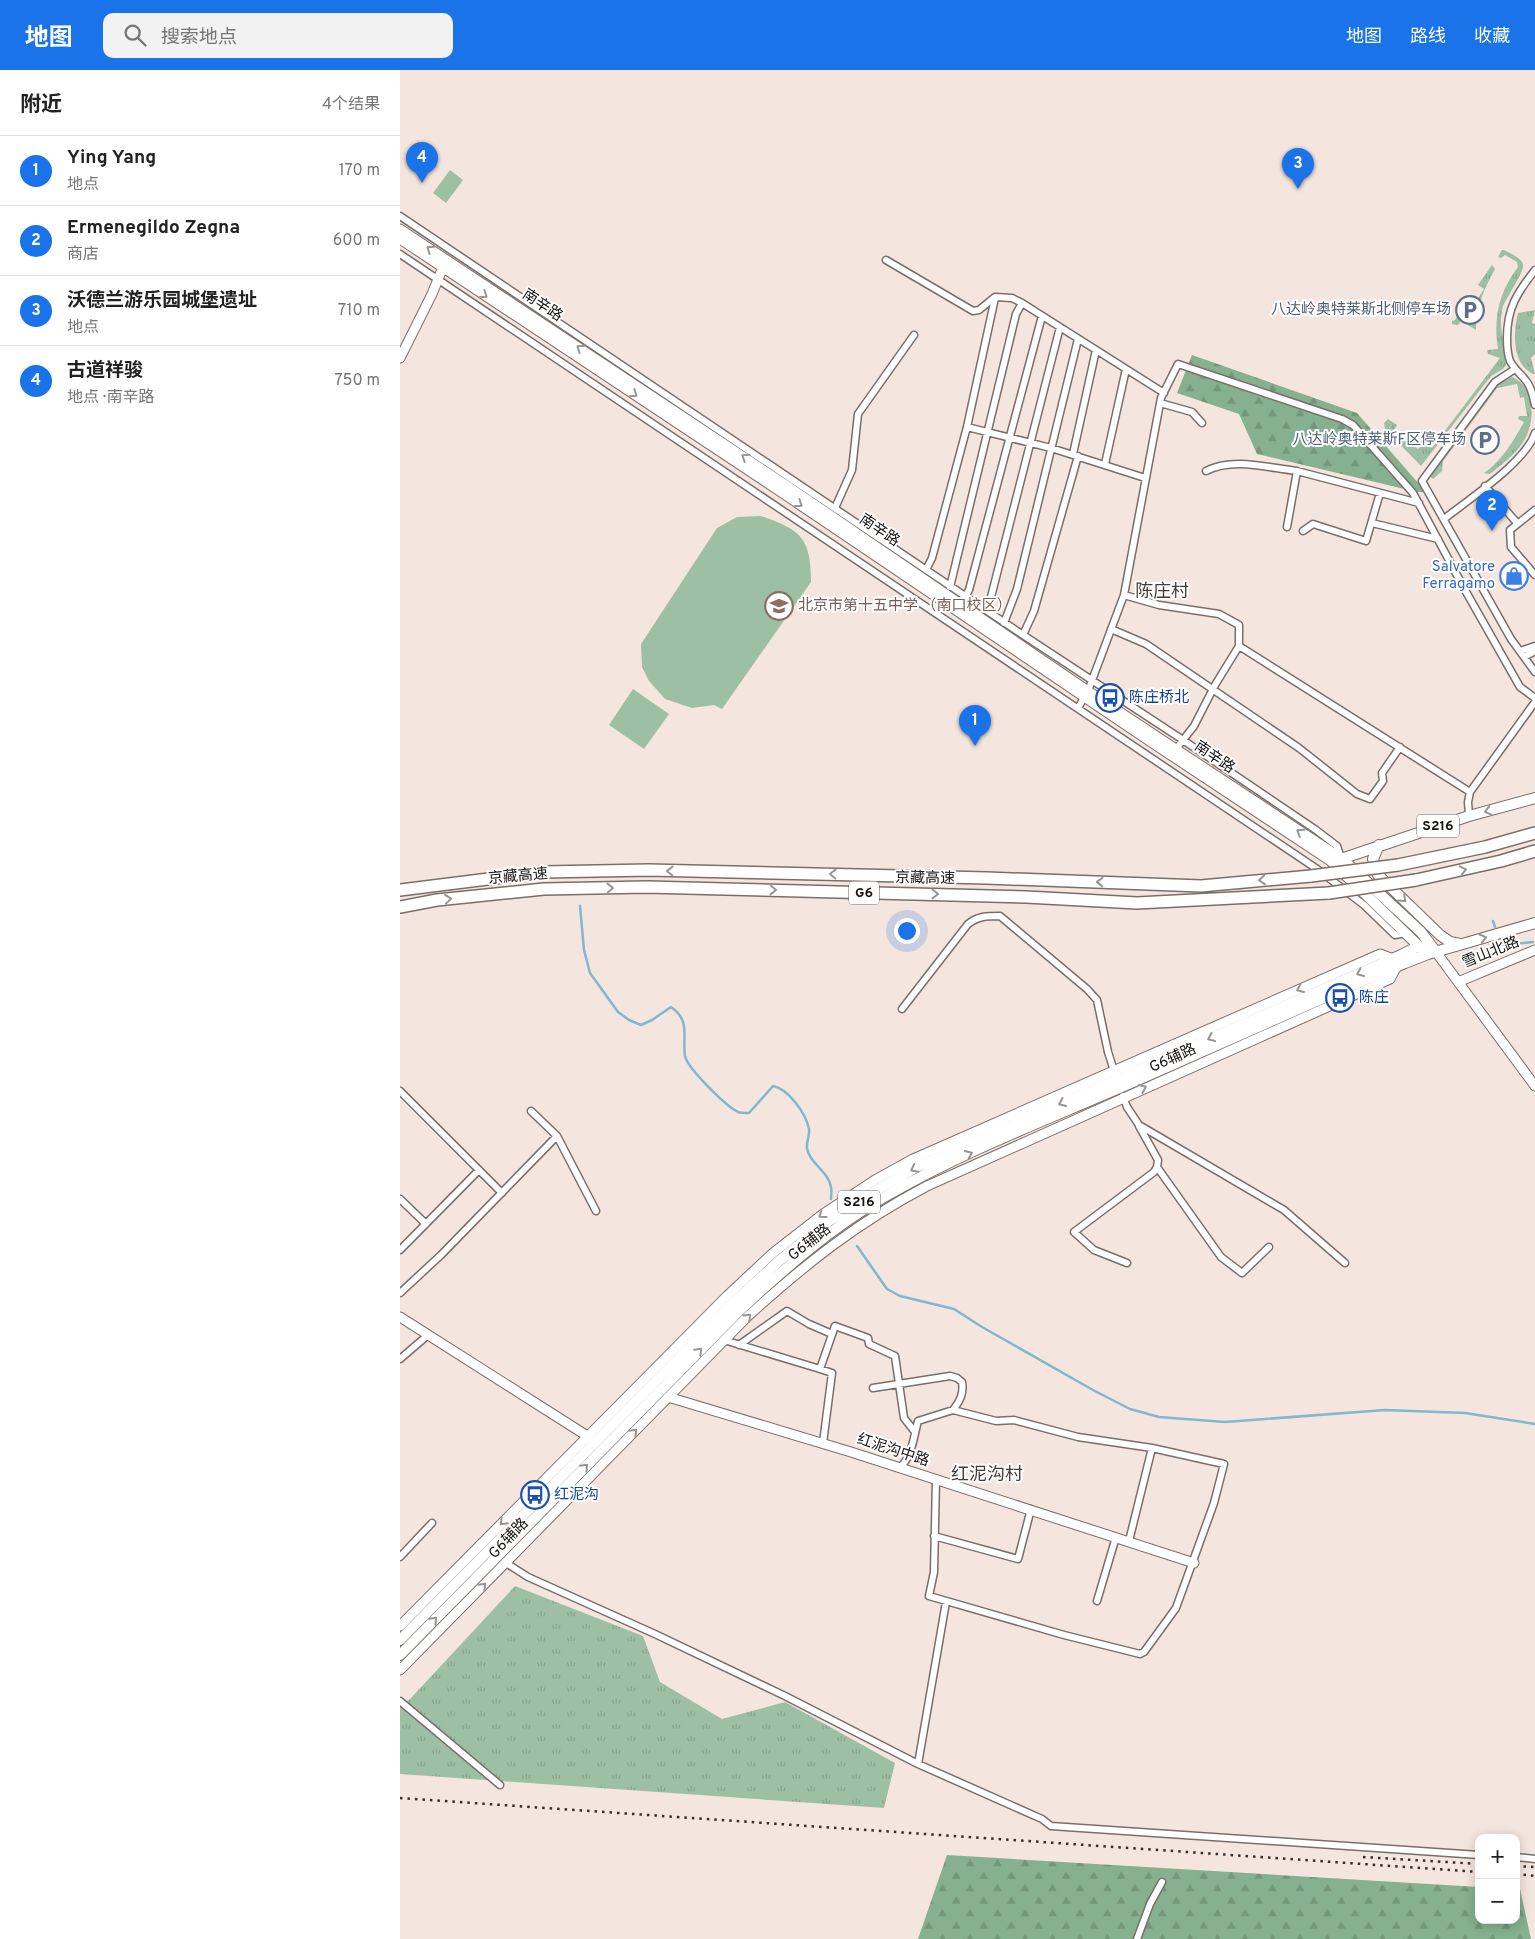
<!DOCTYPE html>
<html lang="zh">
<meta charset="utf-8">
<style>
body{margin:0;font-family:Overpass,"Noto Sans SC",sans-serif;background:#f2f2f2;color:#222}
.controls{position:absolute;right:15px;bottom:15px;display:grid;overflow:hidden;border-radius:10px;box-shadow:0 2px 12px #0003}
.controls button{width:45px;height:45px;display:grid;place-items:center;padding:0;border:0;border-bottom:1px solid #e0e0e0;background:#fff;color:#222;font:25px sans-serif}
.you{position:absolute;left:506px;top:860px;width:18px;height:18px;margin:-12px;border:4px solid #fff;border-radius:50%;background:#1a73e8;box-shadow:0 0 0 8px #1a73e833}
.badge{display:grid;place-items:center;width:32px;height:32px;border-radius:50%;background:#1a73e8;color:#fff;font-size:16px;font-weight:700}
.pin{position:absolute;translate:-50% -41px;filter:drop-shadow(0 1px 2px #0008)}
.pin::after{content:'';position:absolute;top:26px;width:18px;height:15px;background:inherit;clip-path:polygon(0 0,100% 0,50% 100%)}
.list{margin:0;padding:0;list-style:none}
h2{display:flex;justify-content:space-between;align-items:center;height:65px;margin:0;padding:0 20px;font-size:21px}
h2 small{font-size:16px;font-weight:400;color:#767676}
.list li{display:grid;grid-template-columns:32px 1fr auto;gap:15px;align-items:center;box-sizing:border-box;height:70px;padding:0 20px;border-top:1px solid #e0e0e0}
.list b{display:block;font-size:19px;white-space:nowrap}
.list p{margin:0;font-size:16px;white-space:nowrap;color:#767676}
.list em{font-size:16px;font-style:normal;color:#767676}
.icon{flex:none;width:28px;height:28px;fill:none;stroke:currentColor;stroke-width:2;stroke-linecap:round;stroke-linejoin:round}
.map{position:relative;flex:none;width:1135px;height:1869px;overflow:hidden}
header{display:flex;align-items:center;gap:30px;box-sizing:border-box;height:70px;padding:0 25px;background:#1a73e8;color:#fff}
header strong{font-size:24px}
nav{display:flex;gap:28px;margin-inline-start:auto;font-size:18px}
.search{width:350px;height:45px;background:#f2f2f2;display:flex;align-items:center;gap:12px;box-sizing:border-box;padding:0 18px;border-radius:10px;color:#767676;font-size:19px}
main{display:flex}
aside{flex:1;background:#fff}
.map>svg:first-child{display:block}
.grass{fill:url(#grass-tufts)}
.forest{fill:url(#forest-firs)}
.park{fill:#9dc0a5}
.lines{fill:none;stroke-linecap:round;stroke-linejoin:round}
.stream{stroke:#7fb8cf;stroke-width:2.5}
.street-casing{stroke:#7b6e68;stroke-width:9}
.secondary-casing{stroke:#7b6e68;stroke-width:11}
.primary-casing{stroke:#7b6e68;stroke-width:12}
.highway-casing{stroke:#7b6e68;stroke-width:14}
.street{stroke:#fff;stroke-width:6}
.secondary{stroke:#fff;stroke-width:9}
.primary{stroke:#fff;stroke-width:10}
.highway{stroke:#fff;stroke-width:11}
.rail{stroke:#352e2c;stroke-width:2.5;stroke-dasharray:2.5 5;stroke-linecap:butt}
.highway-bridge-casing{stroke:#7b6e68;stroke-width:14;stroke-linecap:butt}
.highway-bridge{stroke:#fff;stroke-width:11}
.oneway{stroke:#989594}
.labels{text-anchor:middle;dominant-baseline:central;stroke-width:4;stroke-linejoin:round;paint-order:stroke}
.shield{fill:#fff;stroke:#5e5a59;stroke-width:1}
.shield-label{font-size:14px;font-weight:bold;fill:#191412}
.street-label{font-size:15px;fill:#191412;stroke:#fff}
.service-label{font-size:15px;fill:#4e5e75;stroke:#fff;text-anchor:end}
.shop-label{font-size:15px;fill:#366cbe;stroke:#fff;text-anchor:end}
.education-label{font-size:15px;fill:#785e54;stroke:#fff;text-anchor:start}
.transit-label{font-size:15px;fill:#164399;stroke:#fff;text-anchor:start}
.quarter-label{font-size:18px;fill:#473b35;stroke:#fff}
</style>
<header>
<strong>地图</strong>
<div class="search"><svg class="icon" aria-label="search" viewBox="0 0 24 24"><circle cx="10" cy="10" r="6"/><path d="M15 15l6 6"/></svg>搜索地点</div>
<nav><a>地图</a><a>路线</a><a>收藏</a></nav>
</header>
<main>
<aside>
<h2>附近<small>4个结果</small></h2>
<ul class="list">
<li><span class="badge">1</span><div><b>Ying Yang</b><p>地点</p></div><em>170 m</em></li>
<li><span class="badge">2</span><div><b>Ermenegildo Zegna</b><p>商店</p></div><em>600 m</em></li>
<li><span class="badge">3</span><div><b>沃德兰游乐园城堡遗址</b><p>地点</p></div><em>710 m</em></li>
<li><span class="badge">4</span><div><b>古道祥骏</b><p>地点 · 南辛路</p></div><em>750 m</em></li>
</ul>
</aside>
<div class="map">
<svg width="1135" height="1869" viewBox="0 0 1135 1869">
<defs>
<pattern id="grass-tufts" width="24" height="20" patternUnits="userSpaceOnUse" patternTransform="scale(1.25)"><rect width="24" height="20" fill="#9dc0a5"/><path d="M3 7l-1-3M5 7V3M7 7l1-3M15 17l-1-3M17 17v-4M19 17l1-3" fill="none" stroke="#87a48d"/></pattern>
<pattern id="forest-firs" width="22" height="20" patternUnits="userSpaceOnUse" patternTransform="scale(1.25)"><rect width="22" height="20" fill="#85b190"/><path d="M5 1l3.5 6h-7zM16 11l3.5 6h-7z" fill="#72977b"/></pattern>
</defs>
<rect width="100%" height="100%" fill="#f4e5de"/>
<path class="grass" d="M1102 180H1104C1110 183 1121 188 1123 194 1125 201 1107 227 1103 236 1097 257 1106 275 1106 295L1103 299 1091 306 1021 396 985 359 984 353 988 349 997 355 993 362 1018 379 1024 372 1032 378 1100 288 1088 284 1087 280 1098 279C1093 248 1099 222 1118 197L1117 192 1105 185 1101 188 1098 187Z
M1092 195 1095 199C1084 219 1076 237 1076 260L1061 251 1058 255 1052 254V251L1055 250 1058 245 1065 248 1084 219 1078 215Z
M1135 240 1132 253 1135 254V284L1131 288 1135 304H1133C1112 294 1113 263 1118 243Z
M1112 307C1125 313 1129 321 1131 335 1135 369 1114 385 1090 404L1084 403C1101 392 1114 370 1124 352L1118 349 1119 346H1127L1124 327 1120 328 1117 314 1097 318 1043 391 1042 401 1033 409 1030 406 1032 402 1098 314Z
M115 1516 243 1566 260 1612 322 1649 385 1632 495 1693 484 1738 0 1704V1638L11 1628Z"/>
<path class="forest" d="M792 285 957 343 1019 414 1024 422H1017L857 384 839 344 777 323Z
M547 1785 1079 1817V1850H1116V1819H1120L1131 1869H518Z"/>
<path class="park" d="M50 100 63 110 46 133 33 123Z
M361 446C401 460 411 468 411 512L322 639 314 635 292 638 265 629 249 611 242 597 241 574 317 458 337 447Z
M233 619 269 644 244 679 209 655Z"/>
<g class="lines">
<path class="stream" d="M180 836 184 880 190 903 218 942 229 950 241 955 252 950 271 937C291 951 282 966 285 986 288 999 326 1036 338 1042 341 1043 346 1043 349 1043L373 1016C389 1019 406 1044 409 1059 410 1066 406 1072 407 1078 409 1093 429 1102 431 1117 432 1121 431 1125 431 1129
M1093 851 1095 857
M1101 870 1103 875 1133 872
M457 1176 487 1219 500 1226 554 1239 582 1257 693 1320 730 1339 759 1347 825 1352 985 1340 1065 1343 1135 1354"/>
<defs>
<path id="street" d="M0 146 617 561 783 670 916 760 937 776 941 788
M0 184 917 799 964 835 995 865 1006 863
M486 190 573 241 579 240 595 227 612 228 622 233 764 323
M1135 200C1117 223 1107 238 1107 268 1107 276 1107 283 1110 291 1114 299 1122 305 1127 312 1132 319 1133 327 1135 335
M1115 299 1095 312 1022 411 1111 569 1135 602
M760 333 792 342 802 353
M567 357 651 378 745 408
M673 384 696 280
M705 394 726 299
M806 401C834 387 868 398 897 401L887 457
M897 401 1019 433
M1085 416 1117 453
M435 438 452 400 458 344 514 265
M1135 440 1110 460 1111 477 1135 505
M1044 449C1069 429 1126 392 1135 363
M972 453 1038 469
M903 461 913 454 966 471 980 423
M526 500 532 488 567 357 595 228
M550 517 616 244 622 233
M724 525 759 535 819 544 839 555V576L1070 722
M565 527 569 520 642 246
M586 540 591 527 660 257
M604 553 617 519 678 269
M711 559 746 574 899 678 957 724 970 729 983 711 982 703 1000 677
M623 565 634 541 678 386
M1120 581 1135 576
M1124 587 1135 581
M678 638 688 621 724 525 761 328 778 294 942 349 953 355 1013 423 1065 520 1120 617 1135 628
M776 679 794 656 815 615 839 576
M1069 746 1068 732 1070 722 1135 632
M502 939 568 854C578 846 587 846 600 846L687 919 697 930 708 982 715 1004
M0 1021 102 1123
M723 1026 727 1037 739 1055 884 1140 945 1193
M157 1066 196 1141
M757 1097 821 1187 842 1203 869 1177
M0 1129 26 1154
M0 1180 79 1100
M727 1193 694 1180 674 1162 754 1102 757 1097 758 1090 739 1056
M0 1223 41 1185 157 1066 131 1041
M324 1270 420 1299 435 1256 468 1268 469 1274 495 1286 504 1348 515 1362
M339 1275 387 1241 409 1254 432 1264
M0 1289 28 1265
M420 1299 432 1303 423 1373
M473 1318 550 1306 557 1308 562 1312C564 1323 560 1331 553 1340
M500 1397C512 1388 514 1365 518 1351L553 1340 596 1351 614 1350 678 1367 752 1378 729 1471
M536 1409 534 1502 529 1526 664 1565 740 1584 744 1582 776 1538 814 1433 824 1394 752 1378
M534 1466 618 1489 631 1439
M0 1487 32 1453
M106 1493 128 1507 255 1564 385 1626 518 1694 642 1749 651 1756 1079 1785
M697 1531 716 1467
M0 1631 100 1715
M518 1694 546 1532
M1116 1787 1135 1789
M737 1869 750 1834 762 1812"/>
<path id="secondary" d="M0 159 389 417 688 621 941 788
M0 169 384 424 751 672 932 792
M0 288 32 224 43 197
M1036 882 1135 1016
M1058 912 1135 880
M0 1247 192 1369
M268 1327 451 1382 794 1493
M0 1556 327 1226 373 1183 423 1144 475 1110 513 1089 980 884 993 889
M0 1600 347 1247C404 1195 458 1152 527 1116L990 909 997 896"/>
<path id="primary" d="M979 775 973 789 978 805 1040 865 1050 872 1060 874
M941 788 1021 862 1036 882
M1023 880 932 792 1069 746 1135 728
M0 1570 333 1233 380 1190 429 1151 480 1118 517 1097 1001 885 1019 876 1036 882
M0 1585 340 1240C385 1198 432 1157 486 1126 563 1081 649 1049 731 1013 822 973 913 932 1005 893L1028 884 1135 853"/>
<path id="highway" d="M998 795 1085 777 1135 763
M1016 810 1101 791 1135 781
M0 820 144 802 249 800 587 808 801 816 911 806
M0 837 37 830 144 819 247 817 626 827 737 833 929 823"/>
</defs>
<use href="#street" class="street-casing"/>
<use href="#secondary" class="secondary-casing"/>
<use href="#primary" class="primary-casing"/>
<use href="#highway" class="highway-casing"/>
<use href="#street" class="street"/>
<use href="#secondary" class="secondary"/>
<use href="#primary" class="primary"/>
<use href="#highway" class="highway"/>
<path class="rail" d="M0 1728 1079 1802
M963 1787 1079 1794
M1116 1796 1135 1797
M1116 1804 1135 1806"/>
<defs>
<path id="highway-bridge" d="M911 806 998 795
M929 823 1016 810"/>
</defs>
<use href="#highway-bridge" class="highway-bridge-casing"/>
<use href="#highway-bridge" class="highway-bridge"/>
</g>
<defs><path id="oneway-chevron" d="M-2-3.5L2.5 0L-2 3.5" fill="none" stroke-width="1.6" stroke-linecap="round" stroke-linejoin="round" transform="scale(1.25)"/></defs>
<g class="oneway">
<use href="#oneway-chevron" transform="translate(30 179) rotate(-146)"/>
<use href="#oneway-chevron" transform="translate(84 225) rotate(34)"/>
<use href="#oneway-chevron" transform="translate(180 278) rotate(-146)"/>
<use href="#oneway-chevron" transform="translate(234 324) rotate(34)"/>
<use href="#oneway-chevron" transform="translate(345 387) rotate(-147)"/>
<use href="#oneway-chevron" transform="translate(399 434) rotate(34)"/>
<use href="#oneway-chevron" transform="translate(1088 741) rotate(165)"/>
<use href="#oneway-chevron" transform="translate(900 762) rotate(-147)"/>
<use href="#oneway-chevron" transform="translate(1063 800) rotate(-13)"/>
<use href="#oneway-chevron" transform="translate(270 801) rotate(-179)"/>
<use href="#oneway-chevron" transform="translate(433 804) rotate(-179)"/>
<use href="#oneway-chevron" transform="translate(862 810) rotate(175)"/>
<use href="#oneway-chevron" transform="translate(700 812) rotate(-178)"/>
<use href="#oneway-chevron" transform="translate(210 818) rotate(-1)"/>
<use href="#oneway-chevron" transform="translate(373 820) rotate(1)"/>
<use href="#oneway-chevron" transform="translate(535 824) rotate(1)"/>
<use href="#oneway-chevron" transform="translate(48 829) rotate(-6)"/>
<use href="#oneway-chevron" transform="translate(1003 829) rotate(44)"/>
<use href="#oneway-chevron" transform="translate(1083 868) rotate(-16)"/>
<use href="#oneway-chevron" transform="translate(960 903) rotate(156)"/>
<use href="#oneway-chevron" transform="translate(900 919) rotate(157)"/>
<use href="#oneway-chevron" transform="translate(811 968) rotate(156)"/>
<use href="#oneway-chevron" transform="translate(743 1018) rotate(-24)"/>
<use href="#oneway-chevron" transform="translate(662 1033) rotate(156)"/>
<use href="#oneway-chevron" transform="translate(569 1084) rotate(-24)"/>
<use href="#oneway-chevron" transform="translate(514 1099) rotate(152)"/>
<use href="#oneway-chevron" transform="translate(422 1145) rotate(144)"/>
<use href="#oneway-chevron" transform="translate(348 1247) rotate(-43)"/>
<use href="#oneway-chevron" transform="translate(299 1281) rotate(-45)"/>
<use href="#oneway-chevron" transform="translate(234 1362) rotate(-46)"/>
<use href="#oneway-chevron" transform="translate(185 1397) rotate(-46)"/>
<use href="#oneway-chevron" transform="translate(103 1452) rotate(135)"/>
<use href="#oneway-chevron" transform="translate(83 1516) rotate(-45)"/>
<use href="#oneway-chevron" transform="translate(34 1550) rotate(-46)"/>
</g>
<defs>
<symbol id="parking-ring" viewBox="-11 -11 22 22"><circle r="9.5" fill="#fff" stroke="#5c6f8a" stroke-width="1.5"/><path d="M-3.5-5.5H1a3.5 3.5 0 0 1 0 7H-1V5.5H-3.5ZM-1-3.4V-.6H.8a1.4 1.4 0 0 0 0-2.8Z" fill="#5c6f8a"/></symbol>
<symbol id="shop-ring" viewBox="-11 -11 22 22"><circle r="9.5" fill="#fff" stroke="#3f7fe0" stroke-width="1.5"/><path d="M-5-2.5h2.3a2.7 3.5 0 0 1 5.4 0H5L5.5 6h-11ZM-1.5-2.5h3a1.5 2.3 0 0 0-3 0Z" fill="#3f7fe0"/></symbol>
<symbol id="school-ring" viewBox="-11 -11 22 22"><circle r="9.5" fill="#fff" stroke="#8d6e63" stroke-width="1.5"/><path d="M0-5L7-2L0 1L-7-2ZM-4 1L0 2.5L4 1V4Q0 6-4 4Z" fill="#8d6e63"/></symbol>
<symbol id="bus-ring" viewBox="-11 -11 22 22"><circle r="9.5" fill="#fff" stroke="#1a4fb4" stroke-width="1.5"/><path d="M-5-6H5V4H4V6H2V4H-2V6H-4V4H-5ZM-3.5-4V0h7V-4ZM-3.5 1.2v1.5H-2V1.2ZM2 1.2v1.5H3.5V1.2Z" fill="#1a4fb4"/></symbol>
</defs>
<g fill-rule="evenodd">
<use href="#parking-ring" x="1054" y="224" width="32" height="32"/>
<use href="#parking-ring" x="1069" y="354" width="32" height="32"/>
<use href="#shop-ring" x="1098" y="490" width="32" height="32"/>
<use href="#school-ring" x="363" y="520" width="32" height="32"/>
<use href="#bus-ring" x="694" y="612" width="32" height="32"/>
<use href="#bus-ring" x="924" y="912" width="32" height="32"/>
<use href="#bus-ring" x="119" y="1409" width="32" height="32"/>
</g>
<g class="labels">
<g class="shield">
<rect x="1017" y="744.5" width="42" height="23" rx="4"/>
<rect x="449" y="811.5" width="30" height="23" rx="4"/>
<rect x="438" y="1120.5" width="42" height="23" rx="4"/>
</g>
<g class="shield-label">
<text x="1038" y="756">S216</text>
<text x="464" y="823">G6</text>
<text x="459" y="1132">S216</text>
</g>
<g class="street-label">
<text transform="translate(142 236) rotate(34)">南辛路</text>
<text transform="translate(479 461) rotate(34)">南辛路</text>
<text transform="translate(814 688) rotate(34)">南辛路</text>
<text transform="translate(118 807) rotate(-5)">京藏高速</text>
<text transform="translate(525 809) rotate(1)">京藏高速</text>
<text transform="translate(1091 883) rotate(-22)">雪山北路</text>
<text transform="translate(773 989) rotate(-24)">G6辅路</text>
<text transform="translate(410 1173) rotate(-38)">G6辅路</text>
<text transform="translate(493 1381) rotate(18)">红泥沟中路</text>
<text transform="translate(109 1469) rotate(-46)">G6辅路</text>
</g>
<g class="service-label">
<text x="1051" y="240">八达岭奥特莱斯北侧停车场</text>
<text x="1066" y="370">八达岭奥特莱斯F区停车场</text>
</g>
<g class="shop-label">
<text x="1095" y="497">Salvatore<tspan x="1095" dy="17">Ferragamo</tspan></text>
</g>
<g class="education-label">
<text x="398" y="536">北京市第十五中学 （南口校区）</text>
</g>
<g class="transit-label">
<text x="729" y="628">陈庄桥北</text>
<text x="959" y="928">陈庄</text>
<text x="154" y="1425">红泥沟</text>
</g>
<g class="quarter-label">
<text x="762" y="522">陈庄村</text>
<text x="587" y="1405">红泥沟村</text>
</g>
</g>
</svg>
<div class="controls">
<button>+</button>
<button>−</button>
</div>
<div class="you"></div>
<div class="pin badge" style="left:575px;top:676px">1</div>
<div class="pin badge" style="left:1092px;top:461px">2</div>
<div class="pin badge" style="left:898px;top:119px">3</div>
<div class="pin badge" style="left:22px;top:113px">4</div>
</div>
</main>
